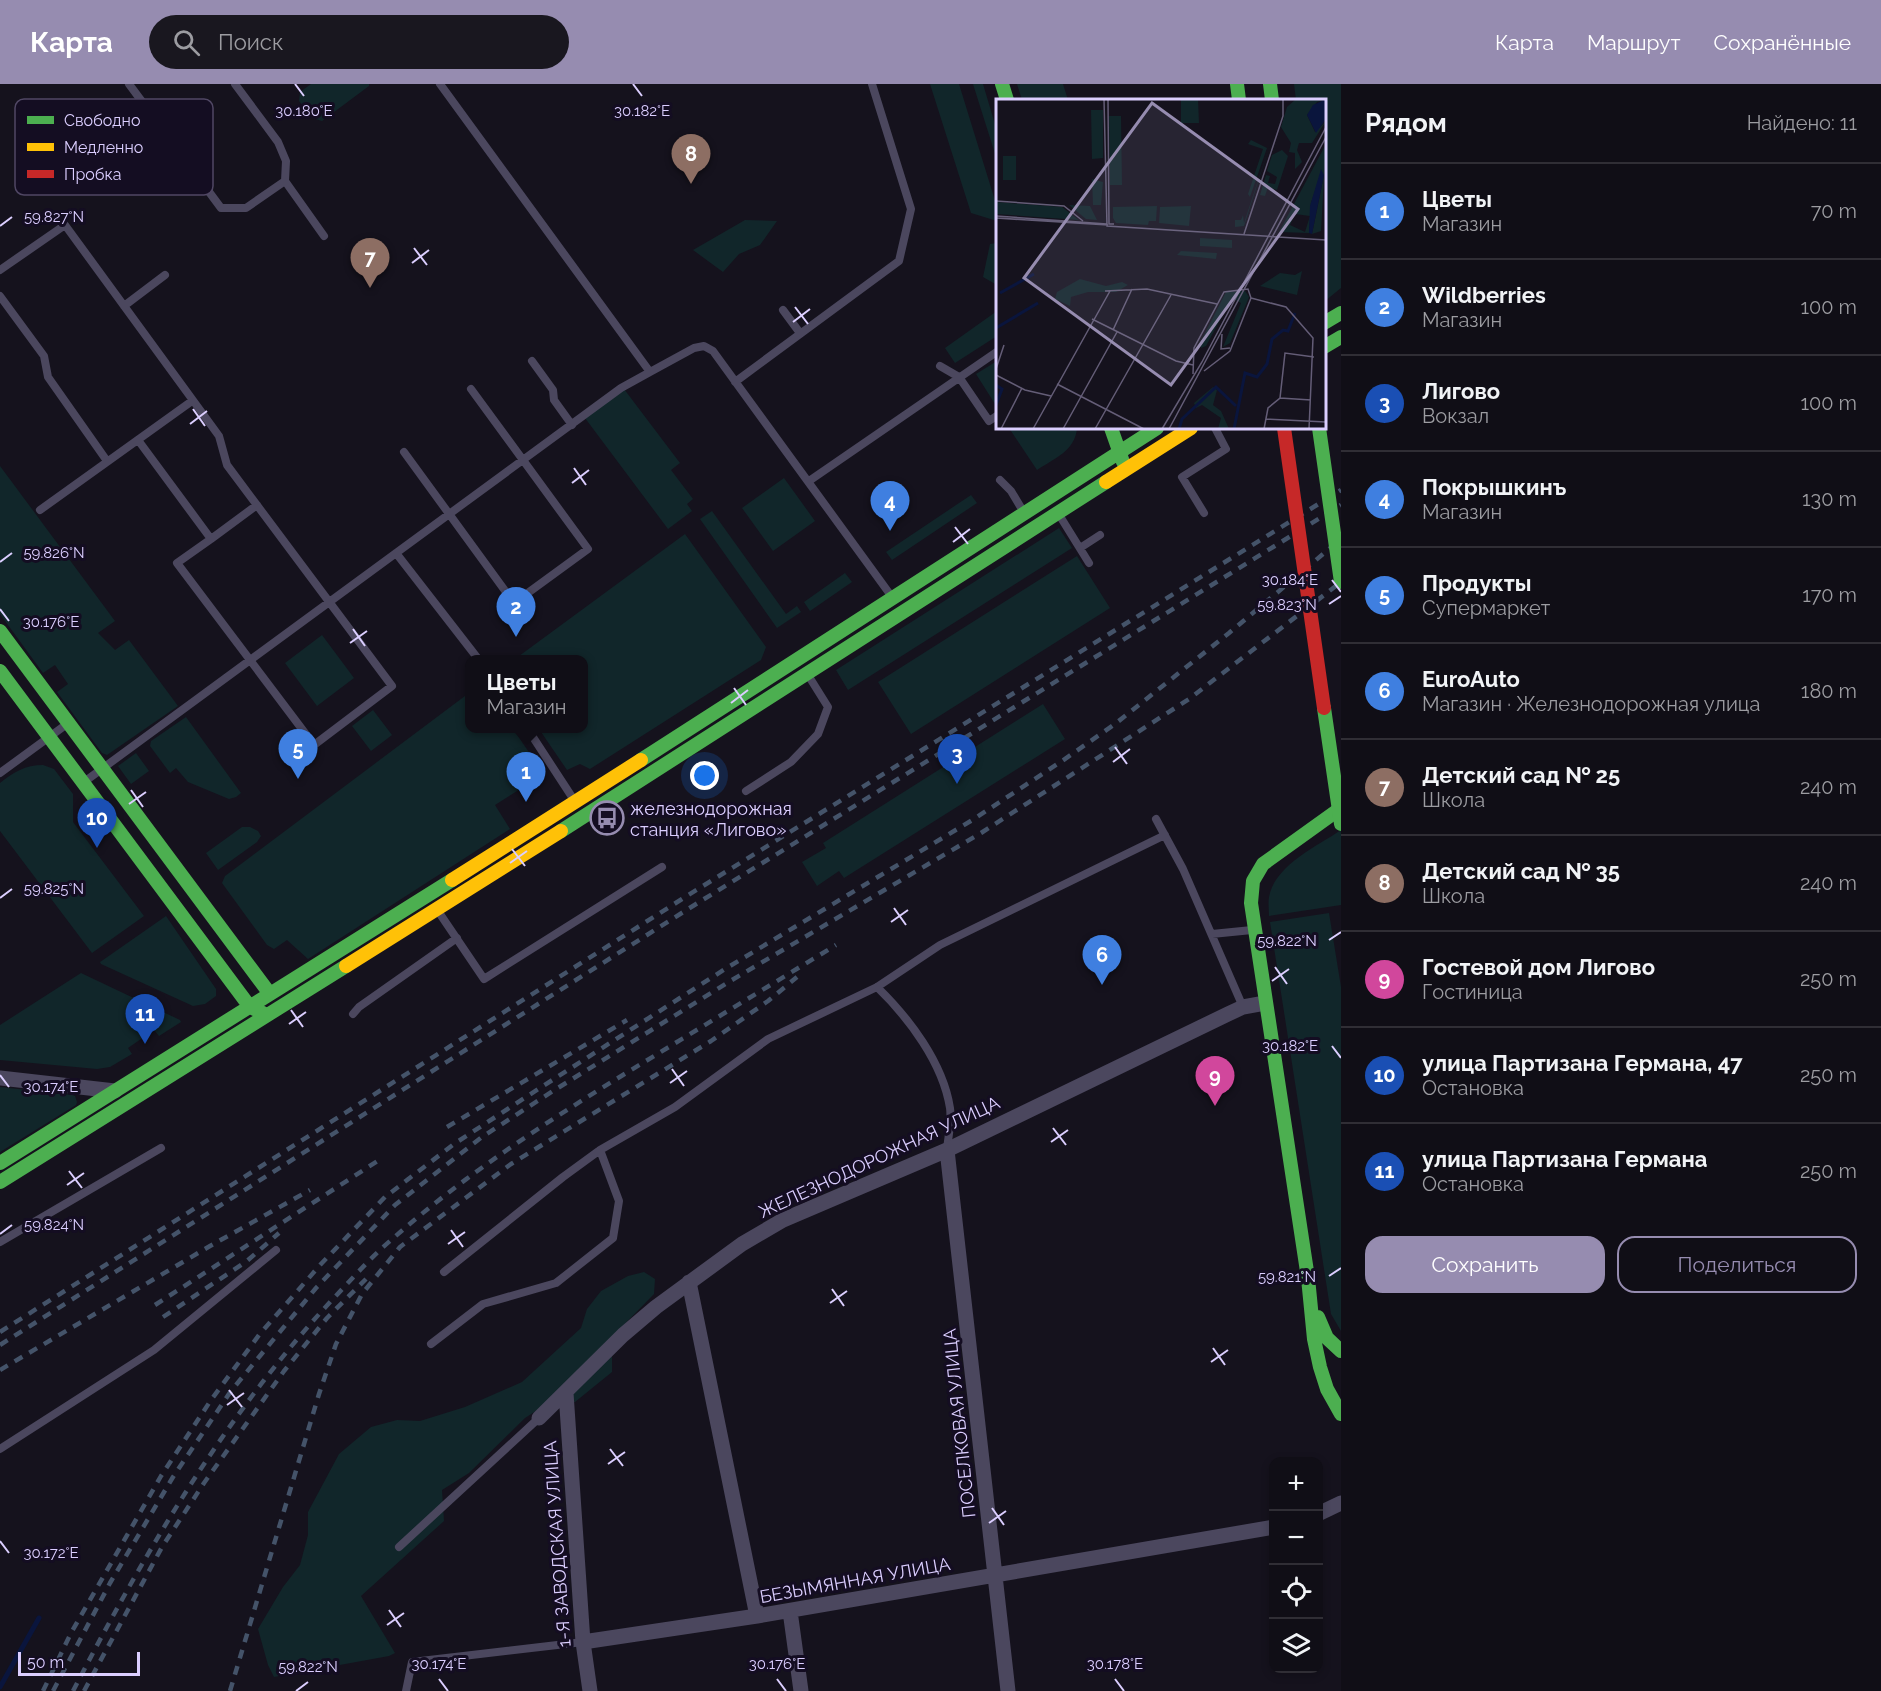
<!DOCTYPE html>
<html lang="ru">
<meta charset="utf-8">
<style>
body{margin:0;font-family:Raleway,sans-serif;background:#19171f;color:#f1f3f6}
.controls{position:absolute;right:18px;bottom:18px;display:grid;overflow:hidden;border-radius:12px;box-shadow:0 3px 9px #0003}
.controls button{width:54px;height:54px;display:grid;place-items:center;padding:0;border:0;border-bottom:2px solid #302e35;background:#100e16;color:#f1f3f6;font:30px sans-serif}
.scale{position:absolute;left:18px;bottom:15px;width:122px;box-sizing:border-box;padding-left:6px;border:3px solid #dbceff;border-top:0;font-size:16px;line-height:21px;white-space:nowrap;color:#dbceff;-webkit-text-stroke:4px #140d22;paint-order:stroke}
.you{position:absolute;left:705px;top:692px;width:21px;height:21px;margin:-15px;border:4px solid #fff;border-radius:50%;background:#1a73e8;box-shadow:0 0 0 9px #1a73e833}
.badge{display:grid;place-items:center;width:39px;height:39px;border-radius:50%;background:#968cb0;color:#fff;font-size:20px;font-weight:700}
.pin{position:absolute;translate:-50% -50px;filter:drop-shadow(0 2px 3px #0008)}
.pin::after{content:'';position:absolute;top:32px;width:21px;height:18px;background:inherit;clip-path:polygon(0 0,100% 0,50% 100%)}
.popup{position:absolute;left:465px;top:571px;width:123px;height:78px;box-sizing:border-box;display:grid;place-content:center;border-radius:12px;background:#100e16;filter:drop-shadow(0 2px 4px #0005);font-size:20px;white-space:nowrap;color:#9c9ca1}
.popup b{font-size:22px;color:#f1f3f6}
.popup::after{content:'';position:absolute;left:50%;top:100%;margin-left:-12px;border:12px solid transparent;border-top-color:#100e16}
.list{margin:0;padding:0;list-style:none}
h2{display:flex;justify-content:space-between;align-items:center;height:78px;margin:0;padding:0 24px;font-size:26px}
h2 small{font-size:20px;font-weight:400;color:#9c9ca1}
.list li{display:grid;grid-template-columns:39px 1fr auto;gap:18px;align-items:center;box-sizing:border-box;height:96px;padding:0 24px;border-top:2px solid #302e35}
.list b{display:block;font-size:22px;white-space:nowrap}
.list p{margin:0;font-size:20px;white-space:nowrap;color:#9c9ca1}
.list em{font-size:20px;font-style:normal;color:#9c9ca1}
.actions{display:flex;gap:12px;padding:18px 24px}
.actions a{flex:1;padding:14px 0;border:2px solid #968cb0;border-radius:18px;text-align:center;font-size:21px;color:#968cb0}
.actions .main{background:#968cb0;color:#fff}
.icon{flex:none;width:33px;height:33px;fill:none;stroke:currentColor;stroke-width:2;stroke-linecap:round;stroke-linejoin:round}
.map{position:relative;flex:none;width:1341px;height:1607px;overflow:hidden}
header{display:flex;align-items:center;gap:36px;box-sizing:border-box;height:84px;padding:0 30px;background:#968cb0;color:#fff}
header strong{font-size:28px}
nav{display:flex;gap:33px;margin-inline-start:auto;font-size:21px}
.search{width:420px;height:54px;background:#19171f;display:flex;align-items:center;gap:15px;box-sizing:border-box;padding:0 21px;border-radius:33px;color:#9c9ca1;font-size:22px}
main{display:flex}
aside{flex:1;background:#100e16}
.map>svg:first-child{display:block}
.green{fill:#11262a}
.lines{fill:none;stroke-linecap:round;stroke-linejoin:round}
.stream{stroke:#0a153d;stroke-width:5}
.lane{stroke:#4b475e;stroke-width:8}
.street{stroke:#4b475e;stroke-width:15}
.fast{stroke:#4caf50;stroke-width:14}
.slow{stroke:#ffc107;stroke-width:14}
.rail{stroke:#445369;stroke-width:4.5;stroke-dasharray:9 8;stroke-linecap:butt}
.fast-bridge{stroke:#4caf50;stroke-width:14}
.jam-bridge{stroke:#c62828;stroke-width:14}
.ticks{fill:none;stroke:#dbceff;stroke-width:2}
.labels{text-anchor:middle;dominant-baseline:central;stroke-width:6;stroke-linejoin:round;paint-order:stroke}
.poi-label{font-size:18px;fill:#dbceff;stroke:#140d22;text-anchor:start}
.street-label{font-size:18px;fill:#dbceff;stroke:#140d22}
.inset-river{fill:none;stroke:#0a153d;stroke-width:3}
.inset-road{fill:none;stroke:#645d77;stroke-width:1.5}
.view{fill:#968cb0;fill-opacity:0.15;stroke:#968cb0;stroke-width:3}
.inset-edge{fill:none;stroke:#dbceff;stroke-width:3}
.key{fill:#140d22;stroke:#504764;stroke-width:1.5}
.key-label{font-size:16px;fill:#dbceff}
.ticks-label{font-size:15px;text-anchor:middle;fill:#dbceff;stroke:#140d22;stroke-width:6;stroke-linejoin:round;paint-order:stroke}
</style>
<header>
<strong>Карта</strong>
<div class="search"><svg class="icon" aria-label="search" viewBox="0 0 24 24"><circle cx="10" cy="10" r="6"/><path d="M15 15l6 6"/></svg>Поиск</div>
<nav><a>Карта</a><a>Маршрут</a><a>Сохранённые</a></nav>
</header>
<main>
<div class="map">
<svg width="1341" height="1607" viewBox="0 0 1341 1607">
<rect width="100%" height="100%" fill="#15121d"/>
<path class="green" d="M311 0H369V2L322 37 312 34 299 17 300 8Z
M930 0H959L997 123V137L971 129Z
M973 0H983L997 47V76Z
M1017 0H1063L1068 16H1022Z
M1294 0H1341V204L1325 217 1324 16H1296Z
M745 136 777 137 760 161 739 170 723 188 693 166Z
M997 159H998L997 201 983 193 990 160Z
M997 227V252L955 279 945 264Z
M997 277V319L995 320 976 290Z
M624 305 680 379 671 386 693 415 687 420 692 427 668 445 585 334Z
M1009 344H1077C1075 367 1055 374 1037 386Z
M0 382 115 537 98 549 115 566 129 556 178 622 107 671 102 669 57 608 68 600 55 581 43 589 0 530Z
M784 394 815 437 773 467 742 424Z
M971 411 977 419 892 476 886 468Z
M712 427 786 530 797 522 801 528 777 544 700 435Z
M1059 444 1072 464 848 606 836 586Z
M685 450 766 563 761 576 590 685 580 680 567 686 539 645 583 644V576L515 575Z
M1077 472 1110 524 911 650 878 598Z
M845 489 852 498 810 527 804 518Z
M322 551 354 594 317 622 285 579Z
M469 609V644L513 645 544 690 495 721 510 745 308 875 287 856 274 865 267 861 222 799 225 792Z
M1043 620 1065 655 844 794 839 787 817 802 802 778 826 764 823 759Z
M373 626 392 651 371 667 352 642Z
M186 633 241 709 236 713 229 715 188 698 176 684 170 689 150 662 151 657Z
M136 669 149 687 131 700 118 682Z
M43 681 54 685 73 710V738L144 832 92 869 0 747V699C14 688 25 681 43 681Z
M242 743H250L258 747 261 752 257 758 218 786 206 769Z
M1341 746V821L1269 832C1269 826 1268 819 1269 813 1275 781 1316 763 1341 746Z
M1329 829 1341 903V1247L1331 1230 1270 838Z
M166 832 216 905V912L205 920 193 922 101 880 100 878 103 876Z
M81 889 180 936 181 938 159 952 154 946 128 964 132 970 110 983 97 985 0 976V941Z
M0 1003 72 1011 75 1012 77 1018 76 1021 0 1068Z
M644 1188 655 1195 654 1210 612 1253V1288L575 1318 545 1321 525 1334 469 1389 442 1406 444 1437 361 1512 395 1569 389 1572 274 1593 268 1581 258 1545 283 1503 300 1481 308 1451V1428L339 1370 371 1343 397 1336 420 1337 465 1323 522 1298 581 1244 587 1225 601 1207 628 1192Z"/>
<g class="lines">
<path class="stream" d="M0 1603 39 1534"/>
<path class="lane" d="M129 0 221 124H246L285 97 286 77 278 58 235 0
M440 0 650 288 694 264 704 262 713 267 892 513
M285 97 324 152
M0 186 65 141 219 352 227 381 392 602 314 661 177 479 211 455 138 356
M0 212 44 272 48 293 107 377
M124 222 165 191
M783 226 800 249
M532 277 553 306 554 316 572 341
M940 282 959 293 989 337 998 331
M735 298 899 177 911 125 872 0
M404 368 514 519 588 465 471 305
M1000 396 1011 407 1023 427
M809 397 998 267
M40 426 192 317
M1058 429 1089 479
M1204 429 1182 393 1226 365 1215 344
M211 455 257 421
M1080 464 1100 451
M396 469 479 576
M527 644 574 716
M0 689 67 640
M84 698 621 304 650 288
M746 707 791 678 818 650 828 623 808 591
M1156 735 1183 785 1243 923
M438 827 484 895 662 783
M1212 850 1252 846
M877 903C909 934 943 979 950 1024 952 1037 948 1053 947 1066
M353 930 359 923 457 854
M0 1158 161 1064
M444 1188 563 1093 600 1066 675 1023 768 955 877 903 940 861 1165 751
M431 1260 483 1220 556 1199 613 1154 619 1117 600 1066
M0 1365 154 1266 276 1166
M399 1463 539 1334
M406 1607 412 1578 583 1558"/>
<path class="street" d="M0 994 115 1007
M947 1066 1008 1607
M689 1198 757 1532
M566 1309 583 1558 590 1607
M539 1334 623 1251 656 1223 742 1160 783 1136 947 1066 1228 930 1243 923 1265 919
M1318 1430 1341 1419
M790 1527 801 1607
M583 1558 757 1532 1274 1443"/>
<path class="fast" d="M1002 0 1007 16
M1237 0 1239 16
M1270 0 1272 16
M1324 239 1341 229
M1324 263 1341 253
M1111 344 1123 378
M0 547 270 910
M0 587 250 923 263 929
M641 676 1157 344
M1341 724 1263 780 1253 797 1251 819 1308 1194 1314 1255 1320 1283 1327 1305 1341 1330
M561 747 1106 398
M0 1079 452 796
M0 1098 346 882
M1318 1233 1327 1254 1341 1267"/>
<path class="slow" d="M1106 398 1191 344
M452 796 641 676
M346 882 561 747"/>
<path class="rail" d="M447 1043 627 936
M155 1221 379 1076
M163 1233 247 1177 279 1149
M0 1248 682 815 1341 406
M0 1261 688 825 1341 421
M0 1286 210 1162 310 1106
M43 1607 71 1549 161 1392 211 1316 259 1251 321 1180 385 1113 454 1060 526 1013 725 885 974 735 1062 677 1115 640 1229 549 1341 455
M53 1607 110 1499 173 1393 231 1307 316 1204 395 1121 482 1053 553 1007 732 896 981 749 1189 615 1341 498
M73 1607C145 1468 225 1331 332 1216 351 1196 369 1175 390 1157 472 1084 565 1026 659 969 718 933 777 897 836 861
M84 1607 162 1463 204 1399 284 1287 327 1234 366 1195
M230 1607 319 1310 336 1260 362 1210 400 1163 511 1080 711 957 768 917 797 893"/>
<path class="fast-bridge" d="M1319 344 1341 498
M1324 624 1341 740"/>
<path class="jam-bridge" d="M1284 344 1324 624"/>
</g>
<path class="ticks" d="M295 0 304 12M633 0 642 12M0 142 12 133M414 164 427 181M412 179 429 166M795 223 808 240M793 238 810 225M193 325 205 342M190 340 207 327M574 384 586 401M572 399 589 386M955 443 968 460M953 458 970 445M0 478 12 469M1332 496 1341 508M1329 520 1341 512M0 525 9 537M353 545 365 562M350 559 367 547M734 604 746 621M731 619 748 606M1115 663 1127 680M1113 678 1130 665M131 706 143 723M129 720 146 708M512 765 525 782M510 779 527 767M0 814 12 805M894 824 906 841M891 838 908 826M1329 856 1341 848M1275 883 1287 900M1272 897 1289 885M291 926 303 943M289 940 306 928M1332 962 1341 974M672 985 684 1002M0 991 9 1003M670 999 687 987M1053 1044 1066 1061M1051 1058 1068 1046M69 1087 82 1104M67 1101 84 1089M451 1146 463 1163M0 1150 12 1141M448 1160 465 1148M1329 1192 1341 1184M832 1205 844 1222M830 1219 847 1207M1213 1264 1225 1281M1211 1278 1228 1266M229 1306 242 1323M227 1321 244 1309M610 1365 623 1382M608 1380 625 1368M992 1424 1004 1441M989 1439 1006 1427M0 1457 9 1469M389 1526 401 1543M387 1541 404 1529M439 1595 448 1607M777 1595 786 1607M1115 1595 1124 1607M296 1607 308 1598"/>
<defs>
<symbol id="bus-ring" viewBox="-11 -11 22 22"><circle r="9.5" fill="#140d22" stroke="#968cb0" stroke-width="1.5"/><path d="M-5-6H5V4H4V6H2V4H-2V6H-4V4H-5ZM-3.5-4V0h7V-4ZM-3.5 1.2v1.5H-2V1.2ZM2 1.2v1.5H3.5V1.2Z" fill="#968cb0"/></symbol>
</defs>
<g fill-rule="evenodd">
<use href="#bus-ring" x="588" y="715" width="38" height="38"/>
</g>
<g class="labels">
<g class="poi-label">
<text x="630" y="724">железнодорожная<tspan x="630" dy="21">станция «Лигово»</tspan></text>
</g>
<g class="street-label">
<text transform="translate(879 1073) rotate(-25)">ЖЕЛЕЗНОДОРОЖНАЯ УЛИЦА</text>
<text transform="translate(959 1339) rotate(-96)">ПОСЕЛКОВАЯ УЛИЦА</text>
<text transform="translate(557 1460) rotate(-94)">1-Я ЗАВОДСКАЯ УЛИЦА</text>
<text transform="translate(855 1496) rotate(-10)">БЕЗЫМЯННАЯ УЛИЦА</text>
</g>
</g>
<g transform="translate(996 15)">
<rect width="330" height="330" fill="#15121d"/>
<path d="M185 0H202L203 24H185ZM330 0 321 3 311 16 319 33 330 22 316 44H303L301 51 306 63 299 70V54L293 53 295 44 285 28 291 8 300 0ZM95 11H107V59L96 60ZM113 17H125L126 86H114ZM255 41 271 49 254 98 252 95 267 50 252 45ZM275 42 248 127 239 128V121H245L247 116 248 124ZM330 45 325 132 316 135 328 76 323 80 315 104 313 134 283 133ZM299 115 314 117 309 133 294 126ZM286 51 292 57 281 91 272 88 269 97 264 96 270 76 274 77 272 84 279 85 281 78 271 72 276 56ZM7 57H20V81H7ZM96 80 107 83 105 106H97ZM0 103 66 108 83 121 0 115ZM73 106 94 107 101 121 90 120ZM161 107 160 122H153L152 126 120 124 117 119V108ZM195 107 193 127 163 124 164 108ZM204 139 236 141V149L204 147ZM185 152 221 154 220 160 181 156ZM306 172 301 196 264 187 284 174 299 176ZM84 180 110 187 126 183 132 186 120 193H92L75 198 74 207 59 200 61 193ZM230 193 249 192 253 198 234 244 227 248 245 204 236 199 210 247 205 249 204 244ZM217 288 221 291 217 306 225 312 233 330H222L225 319 206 306 200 309 198 304Z" fill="#11262a" fill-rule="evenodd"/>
<path d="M330 0V20L320 34 311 16 317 6ZM325 70 328 76 316 135 313 134 314 107Z" fill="#0a153d"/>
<path class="inset-river" d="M4 194 38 175M0 229 42 204M0 286 6 290 0 306M183 330 186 320 220 288 240 307M238 330 249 274 261 278 271 265 276 240 287 231 292 232 299 214"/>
<path class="inset-road" d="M108 0 111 127 330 141M112 0 113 125H118M263 0H288M0 102 68 107 87 122M0 117 111 125M0 119 112 126M248 135 287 17V0M109 192 151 190 221 205M255 199 290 208 317 239 313 330M96 220 180 262 197 266M117 231 136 190M226 235 225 250 234 249M0 270 8 246M197 275 198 249 228 193 252 190 255 199 234 252 208 272M0 276 29 291 55 297M61 285 148 330M284 299 315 301M270 320 330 323M5 330 26 289M37 330 114 192M67 330 121 233M99 330 175 196M166 330 206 263 330 28M173 330 330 38M268 330 272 309 284 299 289 254 318 258"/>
<path class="view" d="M156 4 302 110 175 286 28 179Z"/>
<rect width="330" height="330" class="inset-edge"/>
</g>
<rect x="15" y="15" width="198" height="96" rx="9" class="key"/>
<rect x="27" y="32" width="27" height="8" fill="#4caf50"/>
<rect x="27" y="59" width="27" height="8" fill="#ffc107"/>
<rect x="27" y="86" width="27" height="8" fill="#c62828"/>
<g class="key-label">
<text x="64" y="42">Свободно</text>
<text x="64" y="69">Медленно</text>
<text x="64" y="96">Пробка</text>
</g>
<g class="ticks-label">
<text x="304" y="32">30.180°E</text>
<text x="642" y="32">30.182°E</text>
<text x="54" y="138">59.827°N</text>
<text x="54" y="474">59.826°N</text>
<text x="1290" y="501">30.184°E</text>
<text x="1287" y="526">59.823°N</text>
<text x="51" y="543">30.176°E</text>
<text x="54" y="810">59.825°N</text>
<text x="1287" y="862">59.822°N</text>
<text x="1290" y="967">30.182°E</text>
<text x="51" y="1008">30.174°E</text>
<text x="54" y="1146">59.824°N</text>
<text x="1287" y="1198">59.821°N</text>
<text x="51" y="1474">30.172°E</text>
<text x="439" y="1585">30.174°E</text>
<text x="777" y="1585">30.176°E</text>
<text x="1115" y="1585">30.178°E</text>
<text x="308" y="1588">59.822°N</text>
</g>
</svg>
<div class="controls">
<button>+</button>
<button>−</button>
<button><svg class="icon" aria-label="locate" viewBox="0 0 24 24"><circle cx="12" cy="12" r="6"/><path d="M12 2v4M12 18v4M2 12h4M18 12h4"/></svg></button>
<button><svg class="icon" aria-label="layers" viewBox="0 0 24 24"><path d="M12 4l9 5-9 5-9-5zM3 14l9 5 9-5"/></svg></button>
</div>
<div class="scale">50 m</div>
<div class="you"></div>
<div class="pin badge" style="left:526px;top:718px;background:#3f7fe0">1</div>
<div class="popup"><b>Цветы</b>Магазин</div>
<div class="pin badge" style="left:516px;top:553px;background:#3f7fe0">2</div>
<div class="pin badge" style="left:957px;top:700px;background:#1a4fb4">3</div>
<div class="pin badge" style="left:890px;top:447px;background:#3f7fe0">4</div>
<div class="pin badge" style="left:298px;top:695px;background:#3f7fe0">5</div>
<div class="pin badge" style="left:1102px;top:901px;background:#3f7fe0">6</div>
<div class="pin badge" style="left:370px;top:204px;background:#8d6e63">7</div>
<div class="pin badge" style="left:691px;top:100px;background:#8d6e63">8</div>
<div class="pin badge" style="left:1215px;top:1022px;background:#d1479c">9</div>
<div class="pin badge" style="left:97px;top:764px;background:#1a4fb4">10</div>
<div class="pin badge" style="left:145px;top:960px;background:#1a4fb4">11</div>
</div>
<aside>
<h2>Рядом<small>Найдено: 11</small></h2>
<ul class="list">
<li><span class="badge" style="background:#3f7fe0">1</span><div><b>Цветы</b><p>Магазин</p></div><em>70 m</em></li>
<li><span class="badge" style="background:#3f7fe0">2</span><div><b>Wildberries</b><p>Магазин</p></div><em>100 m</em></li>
<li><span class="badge" style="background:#1a4fb4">3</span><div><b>Лигово</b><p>Вокзал</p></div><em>100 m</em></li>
<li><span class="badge" style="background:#3f7fe0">4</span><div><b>Покрышкинъ</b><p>Магазин</p></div><em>130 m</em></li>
<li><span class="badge" style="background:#3f7fe0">5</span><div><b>Продукты</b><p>Супермаркет</p></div><em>170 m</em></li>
<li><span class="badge" style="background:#3f7fe0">6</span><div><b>EuroAuto</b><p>Магазин · Железнодорожная улица</p></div><em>180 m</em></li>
<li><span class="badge" style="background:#8d6e63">7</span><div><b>Детский сад № 25</b><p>Школа</p></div><em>240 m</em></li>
<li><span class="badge" style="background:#8d6e63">8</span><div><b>Детский сад № 35</b><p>Школа</p></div><em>240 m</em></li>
<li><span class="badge" style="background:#d1479c">9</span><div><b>Гостевой дом Лигово</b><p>Гостиница</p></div><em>250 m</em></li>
<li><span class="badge" style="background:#1a4fb4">10</span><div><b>улица Партизана Германа, 47</b><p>Остановка</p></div><em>250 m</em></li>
<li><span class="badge" style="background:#1a4fb4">11</span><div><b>улица Партизана Германа</b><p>Остановка</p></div><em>250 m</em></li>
</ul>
<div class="actions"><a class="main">Сохранить</a><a>Поделиться</a></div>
</aside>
</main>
